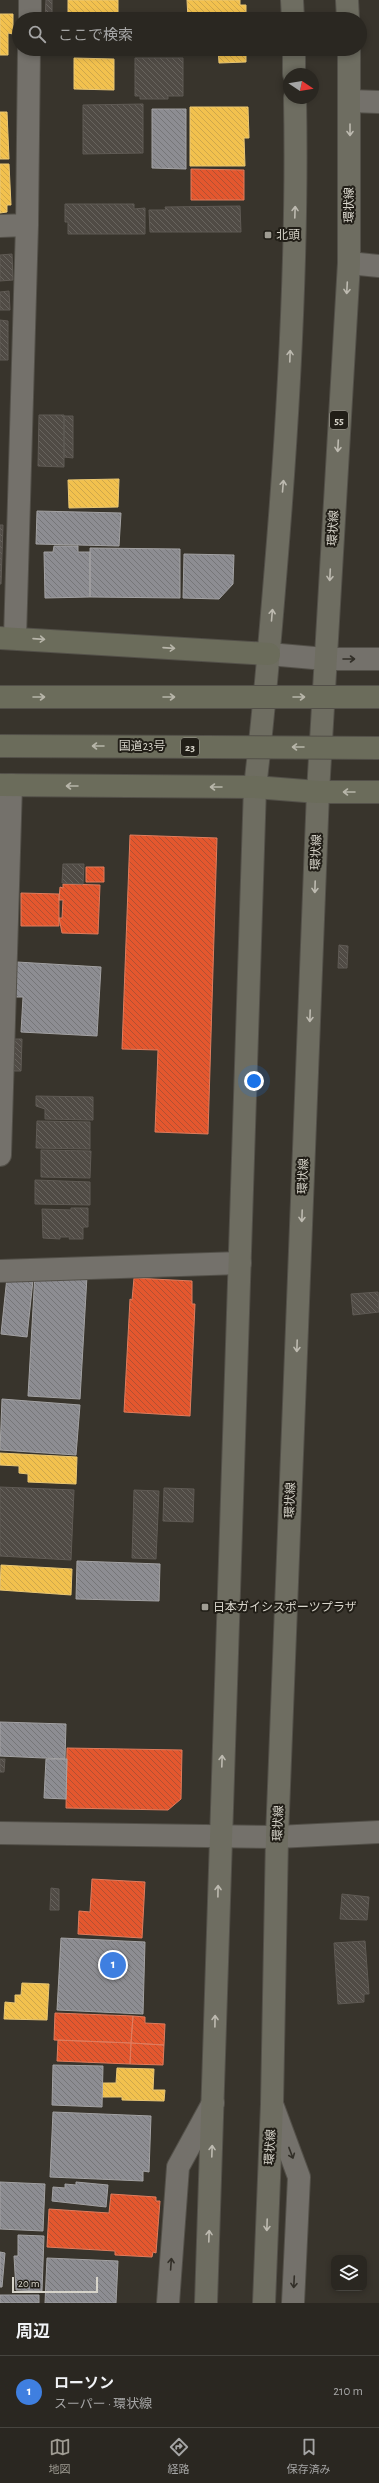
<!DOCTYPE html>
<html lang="ja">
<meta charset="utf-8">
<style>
body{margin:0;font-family:"Alegreya Sans","Noto Sans JP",sans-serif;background:#322f2a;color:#f1f3f6}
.controls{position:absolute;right:12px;bottom:12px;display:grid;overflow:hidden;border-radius:8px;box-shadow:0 2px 6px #0003}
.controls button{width:36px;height:36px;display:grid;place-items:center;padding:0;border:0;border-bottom:1px solid #46443f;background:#2a2721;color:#f1f3f6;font:20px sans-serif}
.compass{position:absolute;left:283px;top:68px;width:36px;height:36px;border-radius:50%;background:#2a2721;box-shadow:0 2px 6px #0003;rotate:102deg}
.scale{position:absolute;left:12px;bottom:10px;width:86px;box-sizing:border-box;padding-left:4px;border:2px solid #d7d4ca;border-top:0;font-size:11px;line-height:14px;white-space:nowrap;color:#d7d4ca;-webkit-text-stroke:3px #211e17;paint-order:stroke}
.you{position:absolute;left:254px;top:1081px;width:14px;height:14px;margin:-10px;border:3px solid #fff;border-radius:50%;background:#1a73e8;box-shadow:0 0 0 6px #1a73e833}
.badge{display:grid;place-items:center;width:26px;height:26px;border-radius:50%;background:#9f9c93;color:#fff;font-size:13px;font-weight:700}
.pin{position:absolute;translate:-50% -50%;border:2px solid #fff;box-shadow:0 1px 4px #0006}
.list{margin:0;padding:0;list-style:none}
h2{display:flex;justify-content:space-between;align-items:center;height:52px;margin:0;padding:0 16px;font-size:17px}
h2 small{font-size:13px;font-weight:400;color:#a5a5a5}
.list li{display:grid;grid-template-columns:26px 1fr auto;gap:12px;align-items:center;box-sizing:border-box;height:72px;padding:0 16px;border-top:1px solid #46443f}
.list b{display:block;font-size:15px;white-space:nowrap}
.list p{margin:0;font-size:13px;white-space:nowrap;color:#a5a5a5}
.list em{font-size:13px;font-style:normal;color:#a5a5a5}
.icon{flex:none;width:22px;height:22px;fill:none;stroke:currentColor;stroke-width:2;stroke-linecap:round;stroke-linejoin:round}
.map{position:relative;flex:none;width:379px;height:2303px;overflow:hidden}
.search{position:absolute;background:#2a2721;box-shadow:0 2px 6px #0003;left:12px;right:12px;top:12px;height:44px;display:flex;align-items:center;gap:10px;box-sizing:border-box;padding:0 14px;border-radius:22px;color:#a5a5a5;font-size:15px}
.sheet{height:124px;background:#2a2721}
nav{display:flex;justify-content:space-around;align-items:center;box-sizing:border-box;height:56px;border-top:1px solid #46443f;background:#2a2721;font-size:11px;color:#a5a5a5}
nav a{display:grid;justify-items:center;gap:2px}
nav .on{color:#9f9c93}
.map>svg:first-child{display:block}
.homes{fill:url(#homes-back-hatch);stroke:#eac773}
.shops{fill:url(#shops-back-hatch);stroke:#e07c5d}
.industry{fill:url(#industry-back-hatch);stroke:#a3a2a3}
.building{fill:url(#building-back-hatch);stroke:#5f5a54}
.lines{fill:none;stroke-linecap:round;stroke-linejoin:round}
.street-casing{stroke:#535049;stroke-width:24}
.secondary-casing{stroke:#535049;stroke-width:24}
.primary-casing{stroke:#535049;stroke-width:24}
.highway-casing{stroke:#535049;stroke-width:24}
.street{stroke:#74716b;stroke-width:22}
.secondary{stroke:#74716b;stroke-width:22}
.primary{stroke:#6e6d61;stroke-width:22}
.highway{stroke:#6b6c5b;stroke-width:22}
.highway-bridge-casing{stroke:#535049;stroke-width:24;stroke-linecap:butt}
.highway-bridge{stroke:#6b6c5b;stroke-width:22}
.oneway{stroke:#bdbab0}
.oneway2{stroke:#b7b5a9}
.oneway3{stroke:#322f28}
.poi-dot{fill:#9f9c93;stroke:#211e17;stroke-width:1.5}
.labels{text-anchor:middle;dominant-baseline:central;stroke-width:4;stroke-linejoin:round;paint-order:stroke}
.shield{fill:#211e17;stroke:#a09d94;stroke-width:1}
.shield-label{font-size:11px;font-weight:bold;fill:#d7d4ca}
.street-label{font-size:12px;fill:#d7d4ca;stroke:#211e17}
.poi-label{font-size:12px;fill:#d7d4ca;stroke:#211e17;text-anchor:start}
</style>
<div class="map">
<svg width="379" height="2303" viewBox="0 0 379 2303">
<defs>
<pattern id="homes-back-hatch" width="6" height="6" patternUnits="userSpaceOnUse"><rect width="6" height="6" fill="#f2c14e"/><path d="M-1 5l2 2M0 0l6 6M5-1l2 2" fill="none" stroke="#cea74b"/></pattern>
<pattern id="shops-back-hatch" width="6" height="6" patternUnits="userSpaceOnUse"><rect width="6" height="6" fill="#e4572e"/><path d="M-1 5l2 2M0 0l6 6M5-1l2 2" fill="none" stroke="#b35032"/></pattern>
<pattern id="industry-back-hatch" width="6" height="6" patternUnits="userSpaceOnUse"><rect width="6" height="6" fill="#8d8d92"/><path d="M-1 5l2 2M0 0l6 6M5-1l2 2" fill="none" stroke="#767678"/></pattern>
<pattern id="building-back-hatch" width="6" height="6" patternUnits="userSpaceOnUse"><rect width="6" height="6" fill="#504b45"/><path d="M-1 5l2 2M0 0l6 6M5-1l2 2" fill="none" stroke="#68645e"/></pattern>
</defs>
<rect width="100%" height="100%" fill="#38342c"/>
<path class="homes" d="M68 0H118V19H68Z
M187 0H240V5H246V19H188Z
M0 14H13V34L8 33V55H0Z
M188 49H246V62L219 63 218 49Z
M74 58 114 59V90L74 89Z
M190 107H248L249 138H244L245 166H190Z
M0 112H7L9 159H0Z
M0 164H9L11 205H7V212L0 213Z
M119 479 118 507 69 508 68 480Z
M0 1453 77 1457 76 1484 28 1482V1474L19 1473V1466L0 1465Z
M1 1565 72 1569 71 1595 0 1590Z
M22 1983 49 1984 47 2020 4 2019 5 2002 15 2003V1995H21Z
M117 2068 154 2069 153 2090H165L164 2101 122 2100V2097H102V2083H116Z"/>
<path class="shops" d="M191 169 244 170V200H191Z
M130 835 217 838 208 1134 155 1132 158 1050 122 1049Z
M86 867H104V882H86Z
M63 884 100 885 98 934 62 933 59 918H62L63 900H59L60 887 63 888Z
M21 893 59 894V926H21Z
M134 1278 192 1281V1304H195L190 1416 124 1412 130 1299 132 1300Z
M67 1748 182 1750 181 1799 168 1810 66 1808Z
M92 1879 145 1882 142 1938 78 1934 79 1911 90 1912Z
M55 2013 133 2016 131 2043 54 2040Z
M133 2016 145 2017V2023L165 2024 164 2045 131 2043Z
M58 2040 131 2043 130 2064 57 2061Z
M131 2043 164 2045 163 2065 130 2064Z
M111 2194 156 2197V2201H160L156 2253 153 2252 152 2257 115 2255V2251L47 2247 49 2209 109 2213Z"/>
<path class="industry" d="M152 109H186V169L152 168Z
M37 511 121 513 119 546 36 544Z
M54 546H78V552H90V597L45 598 44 552H53Z
M90 548 180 549V598L90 597Z
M184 554 234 555 233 584 219 599 183 598Z
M17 962 101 967 97 1036 21 1032 23 997H15Z
M35 1273 87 1276 80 1399 28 1396Z
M7 1277 33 1280 27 1337 1 1334Z
M2 1399 80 1405 76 1455 0 1450Z
M77 1561 160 1564 159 1601 76 1599Z
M0 1722 66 1724 65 1759 0 1756Z
M46 1759H67L66 1799 44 1798Z
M61 1938 145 1942 143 2014 57 2010Z
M53 2065 103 2066 102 2107 52 2105Z
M53 2112 151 2116 149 2172 143 2171V2181L50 2177Z
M0 2182 45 2184 43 2231 0 2229Z
M76 2182 108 2185 106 2207 52 2201 53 2187 65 2188V2184L76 2185Z
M18 2235 44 2236 42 2291 16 2290 14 2256H18Z
M0 2252 5 2253 2 2287H0Z
M47 2258 118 2261 116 2303H45Z
M0 2295H39V2303H0Z"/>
<path class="building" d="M46 0H52V19H45Z
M147 49H186V54L147 52Z
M135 58H183V96H168V99H140V96H135Z
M143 104V153L83 154V105Z
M65 204H134V209L145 208V234H68V222H65Z
M240 206 241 232H150L149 210H166L165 207Z
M12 254 13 280 0 281V255Z
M9 291 10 310H0V292Z
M0 320 8 321V360H0Z
M39 415H64V467L38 466Z
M64 416H73V458L64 457Z
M0 525H3L1 584H0Z
M63 864H84L83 884 62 883Z
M339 945 348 946 347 968H338Z
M14 1039H22L21 1071H13Z
M36 1096 93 1097V1120L45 1119V1109L36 1106Z
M37 1121 90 1122V1149L36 1148Z
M41 1150 91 1151 90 1178 41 1177Z
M35 1180 90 1182V1205L35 1204Z
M71 1208H88V1227H83V1239H69L70 1237H60V1239L43 1238 42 1209 71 1210Z
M378 1292 379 1312 353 1315 351 1294Z
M0 1487 74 1490 71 1560 0 1556Z
M164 1488 194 1489 193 1522 163 1521Z
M134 1490 159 1491 156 1559 132 1558Z
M0 1759H5L4 1772H0Z
M51 1888 59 1889V1910H50Z
M342 1894 369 1897 367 1920 340 1919Z
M365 1941 369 1994H364V2002L338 2004 334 1943Z"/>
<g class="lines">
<defs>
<path id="street" d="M30 19V0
M350 101 379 102
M0 226 27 225
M349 263 379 266
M15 638 27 225 29 49
M0 1155 11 785
M0 1271 240 1263
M272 2104 299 2177 293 2303
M168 2303 178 2167 213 2103"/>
<path id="secondary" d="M269 654 325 659H379
M0 1833 277 1837 379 1832"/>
<path id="primary" d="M292 0 293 19
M347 0 348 19
M294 49V74
M206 2303 255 787C264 713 270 640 276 566 289 410 298 254 295 98
M264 2303 272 2104 277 1837 318 792 349 263V49"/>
<path id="highway" d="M0 638 269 654
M0 785 255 787 318 792H379"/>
</defs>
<use href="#street" class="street-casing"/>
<use href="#secondary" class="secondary-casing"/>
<use href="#primary" class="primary-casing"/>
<use href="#highway" class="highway-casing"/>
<use href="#street" class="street"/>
<use href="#secondary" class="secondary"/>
<use href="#primary" class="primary"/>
<use href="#highway" class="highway"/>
<defs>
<path id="highway-bridge" d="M0 697H379
M0 746 379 748"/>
</defs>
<use href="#highway-bridge" class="highway-bridge-casing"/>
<use href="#highway-bridge" class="highway-bridge"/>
</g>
<defs><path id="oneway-shaft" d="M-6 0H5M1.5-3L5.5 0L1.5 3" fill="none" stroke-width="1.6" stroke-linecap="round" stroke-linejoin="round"/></defs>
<g class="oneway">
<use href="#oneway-shaft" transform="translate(350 130) rotate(90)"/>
<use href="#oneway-shaft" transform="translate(295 212) rotate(-88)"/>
<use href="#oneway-shaft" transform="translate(347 288) rotate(93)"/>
<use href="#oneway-shaft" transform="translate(290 356) rotate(-88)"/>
<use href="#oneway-shaft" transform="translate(338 446) rotate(93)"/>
<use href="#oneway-shaft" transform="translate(283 486) rotate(-85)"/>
<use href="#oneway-shaft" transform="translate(330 575) rotate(93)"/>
<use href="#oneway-shaft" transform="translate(272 615) rotate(-85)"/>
<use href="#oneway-shaft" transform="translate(315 887) rotate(92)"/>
<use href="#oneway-shaft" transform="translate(310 1016) rotate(92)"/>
<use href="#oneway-shaft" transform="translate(302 1216) rotate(92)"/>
<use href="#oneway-shaft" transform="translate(297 1346) rotate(92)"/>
<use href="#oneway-shaft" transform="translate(222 1761) rotate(-88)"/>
<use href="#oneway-shaft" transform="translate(218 1891) rotate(-89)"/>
<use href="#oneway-shaft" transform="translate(215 2021) rotate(-89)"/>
<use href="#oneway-shaft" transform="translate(212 2151) rotate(-88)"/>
<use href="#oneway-shaft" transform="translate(267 2225) rotate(92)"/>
<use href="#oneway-shaft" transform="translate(209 2236) rotate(-88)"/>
</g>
<g class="oneway2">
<use href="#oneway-shaft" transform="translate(39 639) rotate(4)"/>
<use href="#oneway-shaft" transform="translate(169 648) rotate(4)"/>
<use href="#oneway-shaft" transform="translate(39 697)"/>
<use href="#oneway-shaft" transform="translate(169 697)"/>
<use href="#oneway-shaft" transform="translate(299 697)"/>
<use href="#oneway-shaft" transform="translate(98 746) rotate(-180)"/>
<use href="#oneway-shaft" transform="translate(298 747) rotate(-180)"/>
<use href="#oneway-shaft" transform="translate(72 786) rotate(-180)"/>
<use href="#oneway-shaft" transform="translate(216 787) rotate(-180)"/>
<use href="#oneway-shaft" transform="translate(349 792) rotate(-180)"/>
</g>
<g class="oneway3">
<use href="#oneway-shaft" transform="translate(349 659)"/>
<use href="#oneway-shaft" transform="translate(291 2153) rotate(69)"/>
<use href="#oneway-shaft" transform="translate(171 2264) rotate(-86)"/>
<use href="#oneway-shaft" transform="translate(294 2282) rotate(93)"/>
</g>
<g class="poi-dot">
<rect x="264" y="231" width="8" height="8" rx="2"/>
<rect x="201" y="1603" width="8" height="8" rx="2"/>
</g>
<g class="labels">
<g class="shield">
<rect x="330" y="411" width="18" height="18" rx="3"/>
<rect x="181" y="738" width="18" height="18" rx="3"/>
</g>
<g class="shield-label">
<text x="339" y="420">55</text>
<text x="190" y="747">23</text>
</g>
<g class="street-label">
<text transform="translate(349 205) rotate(-90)">環状線</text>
<text transform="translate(333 528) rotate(-87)">環状線</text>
<text x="142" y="746">国道23号</text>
<text transform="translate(316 852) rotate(-88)">環状線</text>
<text transform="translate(303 1176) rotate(-88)">環状線</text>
<text transform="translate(290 1500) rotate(-88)">環状線</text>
<text transform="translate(278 1823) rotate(-88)">環状線</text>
<text transform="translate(270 2147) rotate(-87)">環状線</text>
</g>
<g class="poi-label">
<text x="276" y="235">北頭</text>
<text x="213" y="1607">日本ガイシスポーツプラザ</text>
</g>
</g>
</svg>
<div class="controls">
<button><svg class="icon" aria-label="layers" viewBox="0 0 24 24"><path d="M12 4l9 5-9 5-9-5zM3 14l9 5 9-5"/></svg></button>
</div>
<svg class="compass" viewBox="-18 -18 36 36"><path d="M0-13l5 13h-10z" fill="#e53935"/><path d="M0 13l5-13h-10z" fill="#a5a5a5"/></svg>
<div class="scale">20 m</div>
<div class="you"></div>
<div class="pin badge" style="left:113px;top:1965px;background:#3f7fe0">1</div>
<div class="search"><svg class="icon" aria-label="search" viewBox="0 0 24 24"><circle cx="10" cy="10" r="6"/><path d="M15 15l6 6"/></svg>ここで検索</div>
</div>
<section class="sheet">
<h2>周辺<small></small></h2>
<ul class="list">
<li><span class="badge" style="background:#3f7fe0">1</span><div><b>ローソン</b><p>スーパー · 環状線</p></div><em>210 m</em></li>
</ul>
</section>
<nav>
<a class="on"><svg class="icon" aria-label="map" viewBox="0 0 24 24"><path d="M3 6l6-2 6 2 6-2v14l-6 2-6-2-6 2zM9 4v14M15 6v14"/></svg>地図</a>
<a><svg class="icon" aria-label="directions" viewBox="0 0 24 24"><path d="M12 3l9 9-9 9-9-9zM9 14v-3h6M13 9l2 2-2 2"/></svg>経路</a>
<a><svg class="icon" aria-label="saved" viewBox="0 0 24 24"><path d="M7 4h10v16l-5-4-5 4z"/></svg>保存済み</a>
</nav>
